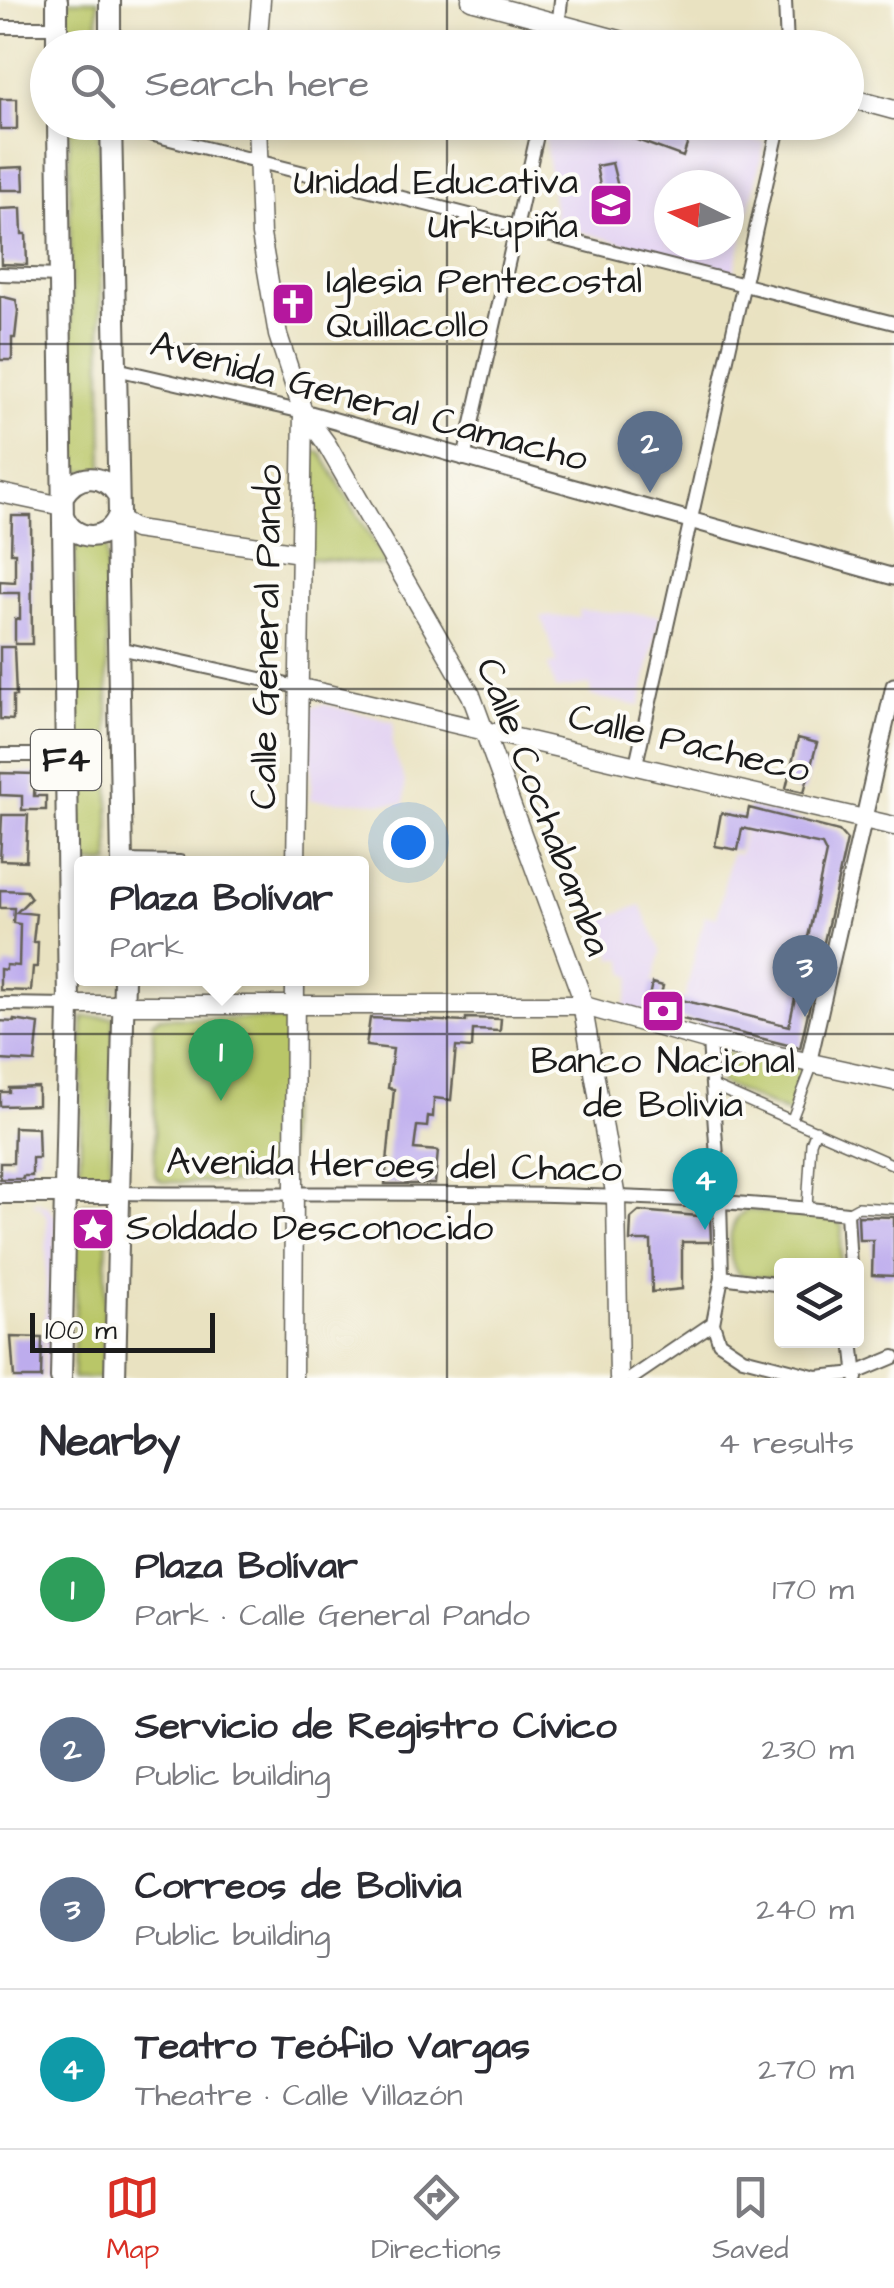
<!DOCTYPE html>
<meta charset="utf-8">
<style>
body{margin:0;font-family:"Architects Daughter",sans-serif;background:#f2f2f3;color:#2b2b33}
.controls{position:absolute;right:30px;bottom:30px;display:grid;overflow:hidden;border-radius:10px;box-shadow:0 5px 15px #0003}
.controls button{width:90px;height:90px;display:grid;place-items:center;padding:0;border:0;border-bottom:2px solid #e1e1e2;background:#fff;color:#2b2b33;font:50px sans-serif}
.compass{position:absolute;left:654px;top:170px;width:90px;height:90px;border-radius:50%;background:#fff;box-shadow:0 5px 15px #0003;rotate:275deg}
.scale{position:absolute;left:30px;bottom:25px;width:185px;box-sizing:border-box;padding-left:10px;border:5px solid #1c1c1c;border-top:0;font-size:28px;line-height:35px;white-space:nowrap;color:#1c1c1c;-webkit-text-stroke:8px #fdfcf7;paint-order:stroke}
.you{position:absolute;left:408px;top:842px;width:35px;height:35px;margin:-25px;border:8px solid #fff;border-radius:50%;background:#1a73e8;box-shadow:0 0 0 15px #1a73e833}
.badge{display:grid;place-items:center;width:65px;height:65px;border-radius:50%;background:#d93025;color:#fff;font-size:32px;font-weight:700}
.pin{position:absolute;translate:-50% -82px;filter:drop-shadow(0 2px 5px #0008)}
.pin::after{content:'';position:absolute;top:52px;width:35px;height:30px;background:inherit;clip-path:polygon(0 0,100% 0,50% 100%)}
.popup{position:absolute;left:74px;top:856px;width:295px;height:130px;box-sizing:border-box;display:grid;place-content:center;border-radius:10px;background:#fff;filter:drop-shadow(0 2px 8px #0005);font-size:32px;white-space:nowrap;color:#7c7c81}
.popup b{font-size:38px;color:#2b2b33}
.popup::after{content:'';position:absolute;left:50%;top:100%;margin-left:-20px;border:20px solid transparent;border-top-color:#fff}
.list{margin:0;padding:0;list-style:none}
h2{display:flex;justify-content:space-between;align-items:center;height:130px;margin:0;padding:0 40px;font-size:42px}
h2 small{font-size:32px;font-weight:400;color:#7c7c81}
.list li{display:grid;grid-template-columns:65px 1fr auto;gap:30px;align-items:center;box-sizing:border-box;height:160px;padding:0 40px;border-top:2px solid #e1e1e2}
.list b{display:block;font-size:38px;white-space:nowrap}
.list p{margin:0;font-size:32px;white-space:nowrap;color:#7c7c81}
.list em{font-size:32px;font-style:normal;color:#7c7c81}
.icon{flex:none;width:55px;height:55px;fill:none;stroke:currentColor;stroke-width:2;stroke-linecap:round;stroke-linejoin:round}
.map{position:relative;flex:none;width:894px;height:1378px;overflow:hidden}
.search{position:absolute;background:#fff;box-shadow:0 5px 15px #0003;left:30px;right:30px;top:30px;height:110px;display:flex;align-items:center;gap:25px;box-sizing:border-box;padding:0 35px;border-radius:55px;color:#7c7c81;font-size:38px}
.sheet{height:770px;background:#fff}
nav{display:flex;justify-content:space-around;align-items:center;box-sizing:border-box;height:140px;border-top:2px solid #e1e1e2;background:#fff;font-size:28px;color:#7c7c81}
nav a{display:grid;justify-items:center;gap:5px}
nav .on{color:#d93025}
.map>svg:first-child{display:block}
.built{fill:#e3d3f2;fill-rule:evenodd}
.green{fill:#b9c668;stroke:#6a7142;stroke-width:2.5}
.building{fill:#bdaced}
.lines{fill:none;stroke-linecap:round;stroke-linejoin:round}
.pedestrian-casing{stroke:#646156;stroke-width:12}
.minor-casing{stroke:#646156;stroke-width:16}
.tertiary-casing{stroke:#646156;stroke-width:19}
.secondary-casing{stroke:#646156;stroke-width:21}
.primary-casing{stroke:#646156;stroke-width:24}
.pedestrian{stroke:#fff;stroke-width:9}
.minor{stroke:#fff;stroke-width:12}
.tertiary{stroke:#fff;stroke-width:15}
.secondary{stroke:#fff;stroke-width:18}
.primary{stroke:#fff;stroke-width:20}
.grid{fill:none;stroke:#1c1c1c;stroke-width:2.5;stroke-opacity:0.55}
.labels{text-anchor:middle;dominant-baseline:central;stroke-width:8;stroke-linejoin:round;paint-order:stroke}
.shield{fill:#fdfcf7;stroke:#605f5e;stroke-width:2.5}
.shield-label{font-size:35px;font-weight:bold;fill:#1c1c1c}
.poi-label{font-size:38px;fill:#1c1c1c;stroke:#fdfcf7;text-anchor:start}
.street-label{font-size:38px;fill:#1c1c1c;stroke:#fdfcf7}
</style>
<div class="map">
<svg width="894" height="1378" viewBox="0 0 894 1378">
<rect width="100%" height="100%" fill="#fdfcf7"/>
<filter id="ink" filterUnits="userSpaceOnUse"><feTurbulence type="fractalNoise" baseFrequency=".01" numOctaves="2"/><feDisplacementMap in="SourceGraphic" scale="20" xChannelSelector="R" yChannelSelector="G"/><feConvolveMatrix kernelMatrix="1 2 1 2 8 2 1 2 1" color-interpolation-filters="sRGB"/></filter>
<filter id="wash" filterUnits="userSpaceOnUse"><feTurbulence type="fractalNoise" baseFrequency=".0048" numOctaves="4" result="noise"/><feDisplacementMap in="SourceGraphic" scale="40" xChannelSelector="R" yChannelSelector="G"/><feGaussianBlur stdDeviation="2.25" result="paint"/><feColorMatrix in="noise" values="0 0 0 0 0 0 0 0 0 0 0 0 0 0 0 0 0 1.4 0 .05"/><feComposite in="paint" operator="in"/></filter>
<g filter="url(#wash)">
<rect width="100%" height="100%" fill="#e9e2c1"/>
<path class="built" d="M677 122 704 131 765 142 734 273 556 225 545 137 548 123ZM669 185H729V245H669Z
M578 610 660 615 640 706 591 696 590 685 555 689 548 665 557 663 541 616 579 617Z
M323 704 394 722 392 745 405 782V804L311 800 312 707Z
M749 808 839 831 848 841 806 1030 684 1001 704 916 717 917 731 853 739 855Z
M641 905 661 951 645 1013 624 1009 632 977 626 973 623 959H613L604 918Z
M34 1201 49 1207 56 1218 53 1378H44L47 1217 40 1206 34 1205Z"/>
<path class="green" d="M67 0H98V47H68Z
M69 123H99L103 471H73Z
M314 451 321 453 388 566 308 558 310 458Z
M106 543 110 863 81 864V906L75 544Z
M83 1017H114L110 1175 103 1182H89L80 1169Z
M159 1017 281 1020 288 1025 286 1176 281 1183 162 1182 155 1176 153 1022Z
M721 1052 808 1071 792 1115 720 1083Z
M84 1203H101L108 1211 102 1378H73L78 1211Z
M748 1210 838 1220 842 1227 840 1265 782 1266 781 1279 740 1275C724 1263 727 1215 748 1210Z"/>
<g id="blocks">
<path class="building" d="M0 99H17V129H0Z
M588 122H652L690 136 683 157Z
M612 163 624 211 606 214 596 166Z
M23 167 24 190H0V168Z
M21 208 22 234H26L27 265 1 264 0 209Z
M0 296 16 300 18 311 15 338H12V360H0Z
M12 516H31L32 644H15V619H20V593H0V581L15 582V553H11Z
M0 647H14L16 696H13V720L0 719Z
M798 738 817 743 804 792 786 788Z
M0 773 35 774 34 796H46V810H22V796L0 795Z
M749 808 839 831 847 840 800 1048 646 1010 652 983 663 986 661 995 789 1026 826 853 822 845 742 828 738 850 715 846 721 813 747 818Z
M2 815H28L26 861 0 860Z
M0 890 26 891 31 898 17 912 36 914 33 942H38L37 967H33L31 991 0 990V969L6 970V965L19 966 20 924 13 923 14 908H0Z
M370 1018 466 1022V1018L501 1019 500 1031 473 1030 472 1048 456 1047 451 1100 434 1098 433 1117 428 1116 427 1127 417 1126 414 1149 438 1151 435 1184H385L394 1089 388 1088 393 1049 366 1046Z
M14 1020 39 1024 35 1062 0 1060V1021L14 1022Z
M38 1087V1105L0 1106V1092H9V1088Z
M14 1127 38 1128 39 1158H32V1176H23V1179H0V1163H13Z
M639 1211 710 1217 711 1242H682V1289L652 1292 651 1241H630L631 1218Z
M858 1216 894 1217V1276L872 1275 873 1240H859Z
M11 1337 42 1338 41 1378H14Z"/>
</g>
</g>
<g filter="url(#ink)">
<use href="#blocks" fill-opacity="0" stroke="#646156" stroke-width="2.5"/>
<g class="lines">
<defs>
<path id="pedestrian" d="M713 1086 894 1165
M792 1119 813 1064
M807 1208 811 1143 816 1130
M847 1213 858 1207 894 1209"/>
<path id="minor" d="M785 0 787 48
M0 27H57
M556 48 561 0
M111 124 894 323
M0 274 60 276
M116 369 303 412
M464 459 540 122
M119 648 297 687
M0 755H65
M636 764 780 122
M122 861 180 862
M0 1004 69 1005
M709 1041 720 1201 722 1277 713 1323 719 1342 743 1358 817 1377 856 1373 894 1357
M121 1193C362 1196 607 1186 847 1213L850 1266
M722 1277 782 1285
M852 1340 856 1378
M632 1378 713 1323"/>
<path id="tertiary" d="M303 412 894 577
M808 1064 894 686"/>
<path id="secondary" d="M471 0 649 48
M257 48 261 0
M846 97 894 110
M257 122 261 235 278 335 303 412 326 443 471 695 580 992 616 1198 619 1378
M0 493 62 506
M118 519 135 529 300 553
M297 687 894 826
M296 864 303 412
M69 1005H581L709 1041 894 1081
M293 1378 295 978"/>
<path id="primary" d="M57 0V48
M110 0V48
M58 122 69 1005 61 1378
M63 496C77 473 103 472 118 495
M63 515C73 543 110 543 119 514L111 122
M116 524 122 864
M0 1193H121
M115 1378 124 978"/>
</defs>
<use href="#pedestrian" class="pedestrian-casing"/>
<use href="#minor" class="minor-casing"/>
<use href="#tertiary" class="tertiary-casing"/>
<use href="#secondary" class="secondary-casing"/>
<use href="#primary" class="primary-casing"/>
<use href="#pedestrian" class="pedestrian"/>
<use href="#minor" class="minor"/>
<use href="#tertiary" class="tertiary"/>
<use href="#secondary" class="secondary"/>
<use href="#primary" class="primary"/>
</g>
</g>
<path class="grid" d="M447 0V48M447 122V1378M0 344H894M0 689H894M0 1034H894"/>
<defs>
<symbol id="school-square" viewBox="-11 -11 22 22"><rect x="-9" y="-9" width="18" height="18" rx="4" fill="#b5179e" stroke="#fdfcf7"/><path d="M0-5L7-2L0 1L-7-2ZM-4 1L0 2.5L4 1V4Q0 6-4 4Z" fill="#fff"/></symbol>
<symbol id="church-square" viewBox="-11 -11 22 22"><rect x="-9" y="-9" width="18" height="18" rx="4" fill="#b5179e" stroke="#fdfcf7"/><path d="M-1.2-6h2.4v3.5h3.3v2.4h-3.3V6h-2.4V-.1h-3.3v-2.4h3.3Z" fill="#fff"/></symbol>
<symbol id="bank-square" viewBox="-11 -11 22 22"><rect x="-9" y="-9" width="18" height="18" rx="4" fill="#b5179e" stroke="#fdfcf7"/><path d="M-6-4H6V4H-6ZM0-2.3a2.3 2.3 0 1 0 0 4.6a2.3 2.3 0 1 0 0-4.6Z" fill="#fff"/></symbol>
<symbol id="sight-square" viewBox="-11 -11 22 22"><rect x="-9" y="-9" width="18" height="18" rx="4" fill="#b5179e" stroke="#fdfcf7"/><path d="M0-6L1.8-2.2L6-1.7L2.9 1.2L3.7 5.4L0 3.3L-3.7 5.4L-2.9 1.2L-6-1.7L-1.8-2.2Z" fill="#fff"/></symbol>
</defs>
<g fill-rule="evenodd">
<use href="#school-square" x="586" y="180" width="50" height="50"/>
<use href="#church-square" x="268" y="279" width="50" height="50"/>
<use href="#bank-square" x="638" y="986" width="50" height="50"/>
<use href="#sight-square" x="68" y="1204" width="50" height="50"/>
</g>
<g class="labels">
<rect class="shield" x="31" y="730" width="70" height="60" rx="8"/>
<g class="shield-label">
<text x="66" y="760">F4</text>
</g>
<g class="poi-label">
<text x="578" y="183" text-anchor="end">Unidad Educativa<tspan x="578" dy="44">Urkupiña</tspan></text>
<text x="326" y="282">Iglesia Pentecostal<tspan x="326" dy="44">Quillacollo</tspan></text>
<text x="663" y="1062" text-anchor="middle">Banco Nacional<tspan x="663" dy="44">de Bolivia</tspan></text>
<text x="126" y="1229">Soldado Desconocido</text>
</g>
<g class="street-label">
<text transform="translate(369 402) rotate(15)">Avenida General Camacho</text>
<text transform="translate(267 637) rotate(-89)">Calle General Pando</text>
<text transform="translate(689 744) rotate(13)">Calle Pacheco</text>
<text transform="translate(543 807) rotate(69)">Calle Cochabamba</text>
<text transform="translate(394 1166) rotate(1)">Avenida Heroes del Chaco</text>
</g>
</g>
</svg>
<div class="controls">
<button><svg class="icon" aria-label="layers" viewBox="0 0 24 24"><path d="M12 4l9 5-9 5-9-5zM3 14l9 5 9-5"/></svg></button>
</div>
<svg class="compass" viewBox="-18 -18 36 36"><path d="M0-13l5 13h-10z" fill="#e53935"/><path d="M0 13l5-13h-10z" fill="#7c7c81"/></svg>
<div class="scale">100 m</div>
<div class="you"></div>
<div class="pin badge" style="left:221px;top:1101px;background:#2e9e5b">1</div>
<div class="popup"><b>Plaza Bolívar</b>Park</div>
<div class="pin badge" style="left:650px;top:493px;background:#5c6f8a">2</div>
<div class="pin badge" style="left:805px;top:1017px;background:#5c6f8a">3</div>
<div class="pin badge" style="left:705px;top:1230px;background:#0f9aa8">4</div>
<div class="search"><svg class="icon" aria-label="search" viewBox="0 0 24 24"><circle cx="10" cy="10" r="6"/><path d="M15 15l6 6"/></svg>Search here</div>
</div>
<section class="sheet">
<h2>Nearby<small>4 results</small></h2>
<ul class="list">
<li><span class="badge" style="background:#2e9e5b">1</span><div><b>Plaza Bolívar</b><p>Park · Calle General Pando</p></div><em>170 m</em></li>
<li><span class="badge" style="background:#5c6f8a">2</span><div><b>Servicio de Registro Cívico</b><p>Public building</p></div><em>230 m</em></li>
<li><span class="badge" style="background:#5c6f8a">3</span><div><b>Correos de Bolivia</b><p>Public building</p></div><em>240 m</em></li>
<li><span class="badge" style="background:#0f9aa8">4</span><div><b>Teatro Teófilo Vargas</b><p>Theatre · Calle Villazón</p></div><em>270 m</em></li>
</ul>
</section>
<nav>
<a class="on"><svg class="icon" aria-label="map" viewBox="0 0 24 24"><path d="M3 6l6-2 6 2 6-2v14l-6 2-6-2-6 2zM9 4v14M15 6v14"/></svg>Map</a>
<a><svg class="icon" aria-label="directions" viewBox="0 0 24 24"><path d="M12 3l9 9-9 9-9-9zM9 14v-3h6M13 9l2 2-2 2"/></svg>Directions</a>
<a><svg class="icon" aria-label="saved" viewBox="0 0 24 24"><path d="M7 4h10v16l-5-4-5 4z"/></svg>Saved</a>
</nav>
